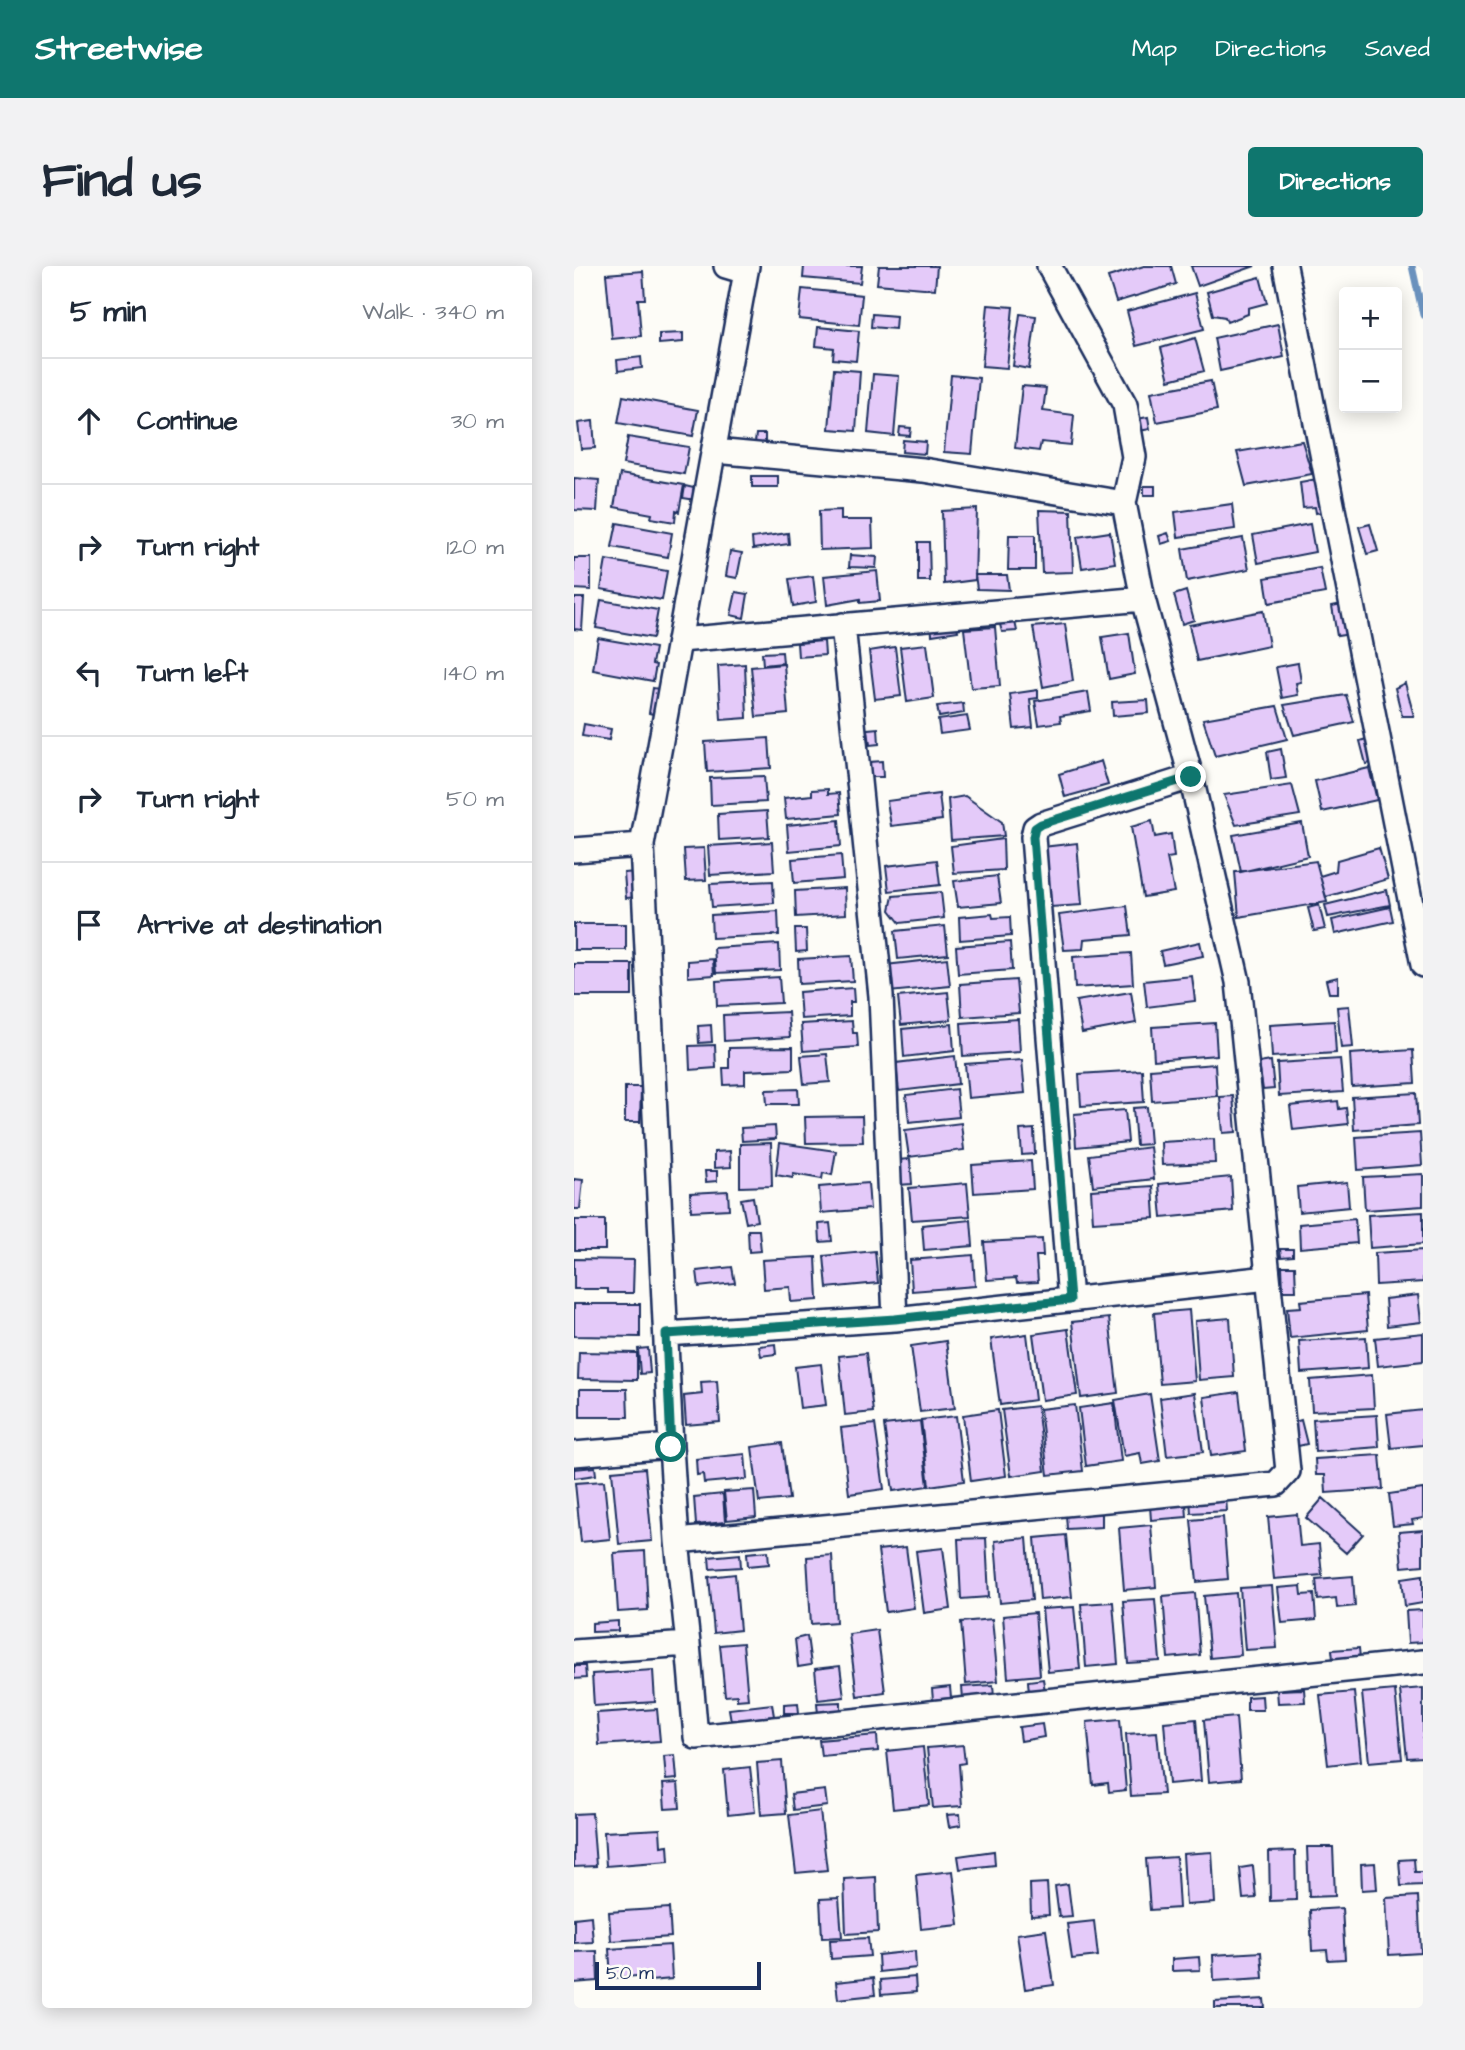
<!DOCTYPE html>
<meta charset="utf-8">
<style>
body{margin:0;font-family:"Architects Daughter",sans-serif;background:#f2f2f3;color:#1f2937}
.controls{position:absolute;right:21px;top:21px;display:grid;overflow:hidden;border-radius:7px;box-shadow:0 4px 18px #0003}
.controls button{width:63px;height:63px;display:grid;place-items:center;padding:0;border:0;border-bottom:2px solid #e0e1e3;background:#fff;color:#1f2937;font:35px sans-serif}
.scale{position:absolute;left:21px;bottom:18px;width:166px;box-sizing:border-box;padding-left:7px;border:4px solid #1b2f5e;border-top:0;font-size:19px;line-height:24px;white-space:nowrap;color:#1b2f5e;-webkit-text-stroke:5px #fdfcf7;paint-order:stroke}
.stop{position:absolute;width:21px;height:21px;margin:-16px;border:5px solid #0f766e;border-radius:50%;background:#fff}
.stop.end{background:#0f766e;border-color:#fff;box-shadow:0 2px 7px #0008}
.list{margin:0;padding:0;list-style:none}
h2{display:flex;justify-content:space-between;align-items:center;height:91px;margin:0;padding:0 28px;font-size:30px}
h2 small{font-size:23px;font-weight:400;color:#747a83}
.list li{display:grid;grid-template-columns:46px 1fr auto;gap:21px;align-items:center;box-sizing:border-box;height:126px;padding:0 28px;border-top:2px solid #e0e1e3}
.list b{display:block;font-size:26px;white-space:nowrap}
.list em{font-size:23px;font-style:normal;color:#747a83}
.icon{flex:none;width:38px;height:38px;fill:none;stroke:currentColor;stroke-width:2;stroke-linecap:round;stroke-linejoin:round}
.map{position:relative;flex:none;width:849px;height:1742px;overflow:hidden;border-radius:7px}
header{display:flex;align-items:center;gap:42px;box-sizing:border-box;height:98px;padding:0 35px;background:#0f766e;color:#fff}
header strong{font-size:33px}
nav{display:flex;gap:38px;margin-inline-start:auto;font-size:24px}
.intro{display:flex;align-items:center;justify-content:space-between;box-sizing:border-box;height:168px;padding:0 42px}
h1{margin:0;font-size:49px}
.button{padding:18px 32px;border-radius:7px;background:#0f766e;color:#fff;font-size:24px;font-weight:700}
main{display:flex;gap:42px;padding:0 42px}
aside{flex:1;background:#fff;border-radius:7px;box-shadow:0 4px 18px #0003}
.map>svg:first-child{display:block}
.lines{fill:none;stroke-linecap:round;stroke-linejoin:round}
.stream{stroke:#6a91bd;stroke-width:7}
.building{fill:#e4caf9;stroke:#1b2f5e;stroke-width:2}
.minor-casing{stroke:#1b2f5e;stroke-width:28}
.minor{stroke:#fdfcf7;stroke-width:23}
.route{stroke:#0f766e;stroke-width:9}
</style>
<header>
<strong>Streetwise</strong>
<nav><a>Map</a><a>Directions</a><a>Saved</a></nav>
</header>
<div class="intro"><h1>Find us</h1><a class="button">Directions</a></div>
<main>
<aside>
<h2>5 min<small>Walk · 340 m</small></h2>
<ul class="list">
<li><svg class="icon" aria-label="ahead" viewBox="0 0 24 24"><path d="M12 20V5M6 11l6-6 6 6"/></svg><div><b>Continue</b></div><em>30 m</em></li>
<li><svg class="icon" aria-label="right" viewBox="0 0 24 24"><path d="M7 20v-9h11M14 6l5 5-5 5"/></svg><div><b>Turn right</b></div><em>120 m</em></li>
<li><svg class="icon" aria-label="left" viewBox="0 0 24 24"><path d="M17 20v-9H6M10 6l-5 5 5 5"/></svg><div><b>Turn left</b></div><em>140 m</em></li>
<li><svg class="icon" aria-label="right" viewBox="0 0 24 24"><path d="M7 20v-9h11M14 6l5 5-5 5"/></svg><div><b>Turn right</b></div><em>50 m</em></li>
<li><svg class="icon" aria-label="arrive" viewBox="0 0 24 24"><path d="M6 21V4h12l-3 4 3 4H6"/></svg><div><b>Arrive at destination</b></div></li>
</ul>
</aside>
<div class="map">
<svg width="849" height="1742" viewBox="0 0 849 1742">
<rect width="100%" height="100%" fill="#fdfcf7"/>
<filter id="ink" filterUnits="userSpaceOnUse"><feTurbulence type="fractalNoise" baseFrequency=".0143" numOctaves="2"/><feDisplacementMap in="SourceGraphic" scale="14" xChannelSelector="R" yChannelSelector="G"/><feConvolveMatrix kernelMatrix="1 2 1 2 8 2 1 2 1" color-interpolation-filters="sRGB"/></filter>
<g filter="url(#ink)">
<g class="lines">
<path class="stream" d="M838 0 849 49"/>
</g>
<path class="building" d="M230 0H288L286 17 229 12Z
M305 0H363L361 23 303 18Z
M570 0H597L602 18 542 36 534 11Z
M617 0H681L624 20Z
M69 5 71 33H64L67 70 38 73 32 8Z
M686 11 693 37 674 42V48L653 56 651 51 639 49 633 26Z
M228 23 288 29 285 59 225 53Z
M621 27 630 63 562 80 553 45Z
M414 39 439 41 433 102 408 100Z
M298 48 322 50 321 63 297 61Z
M446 48 462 50 455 103 439 100Z
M704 58 710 91 646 105 640 72Z
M244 61 285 65 282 95 259 93 260 82 242 80Z
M109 67V76L85 78V68Z
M621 72 630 105 595 114 587 82Z
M67 91 68 102 44 105 43 94Z
M260 103 286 105 282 165 255 163Z
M299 108 325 110 320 170 294 167Z
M377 109 405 112 398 188 370 186Z
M637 115 643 144 583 156 577 126Z
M448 120 472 122 469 145 500 149 497 179 467 176 465 185 441 182Z
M49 130 124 144 119 170 44 157Z
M574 151 576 163 565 165 563 153Z
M19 155 21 182 7 183 4 157Z
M326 161 337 162 336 170 325 169Z
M182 168H191V178L181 177Z
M54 171 115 181 110 208 49 198Z
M329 174 352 176 351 188 328 186Z
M728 175 738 208 672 220 663 186Z
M46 208 110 219 105 246 102 245 101 256 77 252 78 248 40 241Z
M178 210H204V221H178Z
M0 212 25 214 23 245 0 244Z
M749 212 753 245 742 247 741 241 729 242 726 216Z
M111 220 124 223 122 234 109 232Z
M570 220H581V229H570Z
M658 238 661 263 604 271 601 246Z
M403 243 401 314 370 318 368 245Z
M267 244V254H298L299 282 246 284 245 245Z
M465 244 497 245 499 306 468 307Z
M43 257 98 267 94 291 38 281Z
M736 258 741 286 684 297 679 269Z
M796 258 804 285 793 288 785 261Z
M536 266 541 297 508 302 503 271Z
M214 267 215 278 179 283 178 272Z
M594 267 597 275 587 278 585 270Z
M435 269H461V304H434Z
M669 272 675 303 613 315 608 283Z
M344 276H355L356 315H344Z
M156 285 168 287 163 312 152 310Z
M276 289 303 291 302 302 275 301Z
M0 292H17V324L0 323Z
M32 294 93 305 88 334 27 323Z
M746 302 751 327 695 337 691 312Z
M303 305 306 335 286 337V333L253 339 250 310Z
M401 309H433L435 324 403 323Z
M239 310 242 336 219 340 215 313Z
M612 325 620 354 608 358 600 329Z
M162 326 174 328 170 352 157 349Z
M0 332H10L8 364 0 363Z
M27 334 84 344 79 372 22 362Z
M773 337 777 368 763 370 758 340Z
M689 345 695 380 623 395 615 359Z
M440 351 443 365 428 366 425 355Z
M382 355 384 365 358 369 357 358Z
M491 358 499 415 469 421 459 361Z
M421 361 426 420 397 422 390 363Z
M555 367 561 408 535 413 528 371Z
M24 372 81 382 78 398 82 399 79 415 19 404Z
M250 375 251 389 224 391 223 377Z
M353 378 360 432 333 436 326 381Z
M321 381 327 430 301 433 295 385Z
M208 386 209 397 189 399 188 387Z
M724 397 727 416 722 417 724 429 708 432 702 401Z
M171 398 173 452 147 454 144 400Z
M210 398 214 448 182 451 177 401Z
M831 417 840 450H828L821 422Z
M79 422 91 424 87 450 75 447Z
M464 424V432L456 433 459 461 440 463 436 428Z
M514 426 517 445 486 450 487 456 465 459 461 435Z
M772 429 780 456 720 469 710 439Z
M574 434 575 447 539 450 538 436Z
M389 437 390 447 365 451 363 440Z
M703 440 713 473 641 490 629 453Z
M393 450 396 464 366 468 364 454Z
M10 458 37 463 35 474 8 470Z
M304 462 305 478 296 479 294 463Z
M195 472 197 502 133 506 131 476Z
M795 472 801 496 792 498 786 475Z
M707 483 712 512 697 514 693 486Z
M308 495 309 511H296L295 496Z
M527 495 534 519 491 531 485 508Z
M795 502 803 534 748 546 741 515Z
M190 510 192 536 137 539 136 512Z
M718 519 726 549 662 559 650 529Z
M254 523V528L265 527 267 548 212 553 210 532 238 529V524Z
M365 528 368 554 317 560 313 535Z
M391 530 428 556 430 570 377 574 374 533Z
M193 545 195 571 145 574 144 548Z
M265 554 267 580 215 585 213 559Z
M578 555 581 571 597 568 600 591 593 592 600 626 569 631 557 561Z
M728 557 734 590 667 606 659 569Z
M429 573 430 604 380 607 377 580Z
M198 576 200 605 136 609 134 580Z
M503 577 508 639 476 641 469 581Z
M130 582 132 614 112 615 110 583Z
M805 582 814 613 752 631 746 610 762 605 763 594Z
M267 589 269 613 220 617 218 593Z
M363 594 366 619 315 625 312 600Z
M742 595 753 636 665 651 661 606Z
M63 606 65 631 52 632 50 607Z
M423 610 427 637 384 641 380 615Z
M199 615 200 637 138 641 136 618Z
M271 622 272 648 222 651 221 625Z
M813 624 816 639 754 651 751 639Z
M367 626 370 652 326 657 316 644 319 630Z
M745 639 751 663 740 665 734 642Z
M553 640 557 669 510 673 509 683 490 684 485 649Z
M816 641 819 655 761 668 758 654Z
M204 645 205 669 138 672 137 649Z
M418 648 419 652 436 651 437 670 386 674 385 651Z
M0 658H52V684H0Z
M371 660 374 688 324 693 321 665Z
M221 663H232L233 685 222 686Z
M436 676 438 704 384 708 382 680Z
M626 676 629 690 589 698 586 685Z
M205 678 206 704 142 707 140 682Z
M557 687 559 718 501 722 499 691Z
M277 690 279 715 225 718 224 693Z
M373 692 376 720 315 726 312 699Z
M139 693 140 709 114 711V695Z
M0 698H58V730H0Z
M618 710 621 735 573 741 570 715Z
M205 711 207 737 143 740 142 715Z
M764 711V727H755L752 714Z
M442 714 445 747 388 751 386 718Z
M279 722 280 736H276V750L227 753 225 726Z
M374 726 377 754 327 759 324 731Z
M557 726 562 757 508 767 502 735Z
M775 740 779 781 767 782 763 741Z
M214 746 216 771 150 775 149 749Z
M444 753 446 786 389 790 387 757Z
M278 755 279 767H283L284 781 229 785 227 758Z
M760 755 762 787 698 791 696 759Z
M641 757 643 789 580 794 578 761Z
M378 758 380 785 330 791 328 763Z
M137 759 138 776 125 777 124 760Z
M141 779 142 802 116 804 115 780Z
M219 781V803L171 805V818L150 819 149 802H155V782Z
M839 784 841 817 778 821 776 788Z
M253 788 256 816 230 818 227 790Z
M381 790 384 818 325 825 322 797Z
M766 793 769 826 705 830 703 797Z
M448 794 451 827 394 832 391 798Z
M697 795 700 823 689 824 685 797Z
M641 798 643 830 578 835 576 803Z
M568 804 570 836 507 840 505 808Z
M51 821H67L66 856H51Z
M224 823 225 838H193L192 824Z
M382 823 385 851 335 856 332 829Z
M842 827 844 859 780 864 778 831Z
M659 830 662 866 649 867 646 831Z
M764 835 765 843 772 842 774 858 719 864 716 840Z
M573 841 576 878 562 879 559 842Z
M551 844 554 876 502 881 500 848Z
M288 850 289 876 232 877 231 851Z
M387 857 390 884 335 891 331 864Z
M201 860 202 873 168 875 167 862Z
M460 863 461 888 448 889 446 864Z
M846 867 848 899 784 904 782 871Z
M640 873 641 897 588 899 587 876Z
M197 877 198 920 166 921V878Z
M206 877 262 885 258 909 249 907 248 913 219 908V912L202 909Z
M576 881 580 913 519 920 515 889Z
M156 885 157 901 140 902V886Z
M336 893 338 918 324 919 323 894Z
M457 895 459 923 400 927 398 899Z
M131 905H143V915L132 916Z
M849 908V940L791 944 789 911Z
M657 911 659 945 588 952 585 918Z
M0 913 9 914 6 943H0Z
M773 916 775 941 725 946 723 921Z
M294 917 296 943 247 947 245 921Z
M393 917 396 950 338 954 335 922Z
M579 920 581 952 519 956 517 924Z
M154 925 155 943 117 945 116 927Z
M179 931 183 955 172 957 167 933Z
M849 946V978L796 982 794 949Z
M781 953 783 977 726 982 725 958Z
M1 954H31V984H1Z
M397 954 399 980 350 984 348 959Z
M256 957 258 975 246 976 245 958Z
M174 964H185L187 985 175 986Z
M468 973 469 990H462L464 1016 443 1017 442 1012 413 1014 410 976Z
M706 983H719V990L707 991Z
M849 984V1016L802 1019 801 987Z
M301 985 304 1017 253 1022 250 990Z
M399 989 401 1020 338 1025 336 994Z
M242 991 244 1034 217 1036 216 1021 190 1023 188 994Z
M0 993 60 994 59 1027H34V1023H0Z
M708 1000H721L722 1025H709Z
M158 1001 161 1017 125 1021 123 1005Z
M791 1029 794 1064 716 1072 713 1042 727 1041 726 1035Z
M844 1029 847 1056 813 1060 811 1033Z
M0 1038H66V1071L0 1070Z
M615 1044 621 1115 586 1118 580 1047Z
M535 1052 544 1127 507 1132 498 1056Z
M656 1052 660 1111 625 1114 621 1055Z
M494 1063 503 1129 468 1134 459 1068Z
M849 1067V1095L804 1100 801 1072Z
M453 1068 461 1134 426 1139 417 1073Z
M792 1071 794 1102 727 1107 725 1075Z
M372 1075 381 1142 346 1146 337 1080Z
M201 1078 202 1088 187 1090 185 1080Z
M74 1082 76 1107 66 1108 64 1083Z
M5 1086 63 1087V1114L4 1113Z
M292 1087 299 1146 271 1149 265 1090Z
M247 1098 252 1139 226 1142 221 1101Z
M798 1109 800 1142 738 1145 736 1114Z
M143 1115 146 1156 112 1159 110 1130 128 1128 127 1116Z
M6 1123H53L54 1151H6Z
M665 1126 672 1185 637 1190 630 1131Z
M621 1127 629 1186 593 1190 586 1132Z
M576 1128 586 1195 568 1198 566 1187 550 1190 541 1134Z
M540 1137 547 1195 512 1200 505 1142Z
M501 1139 509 1205 474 1209 466 1143Z
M463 1140 471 1205 437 1210 428 1144Z
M424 1144 432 1210 397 1215 389 1149Z
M849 1144V1179L817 1182 813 1148Z
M803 1149 805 1181 741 1186 739 1153Z
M382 1150 390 1215 355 1220 347 1154Z
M727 1154 733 1178 720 1181 714 1158Z
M346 1155 354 1220 319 1225 310 1159Z
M301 1158 310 1223 275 1228 267 1162Z
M208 1177 215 1233 185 1236 178 1181Z
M171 1188 173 1213 130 1217 129 1208 123 1209 122 1193Z
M806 1189 809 1223 752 1227 751 1209H742L741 1193Z
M21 1201 22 1209 0 1212V1203Z
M71 1202 78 1275 45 1278 38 1205Z
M30 1215 36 1273 7 1276 1 1217Z
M849 1223V1252L838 1254 839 1258 819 1260 815 1228Z
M180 1224 182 1251 153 1254 150 1226Z
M149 1228 151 1256 122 1259 120 1231Z
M652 1231 653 1245 617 1247 616 1233Z
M749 1232 789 1268 772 1287 732 1252Z
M612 1238 613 1251 577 1254 576 1240Z
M528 1247V1261L493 1263 492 1249Z
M723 1248 726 1280 745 1278 748 1309 700 1313 694 1251Z
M649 1251 654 1313 623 1316 617 1254Z
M577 1259 582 1321 550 1324 545 1262Z
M849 1264V1299L828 1301 825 1266Z
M492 1269 498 1331 466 1334 461 1272Z
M412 1272 415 1331 387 1333 384 1273Z
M453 1272 458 1334 426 1337 421 1275Z
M332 1281 340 1342 312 1346 304 1284Z
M369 1282 377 1343 350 1347 342 1285Z
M71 1285 74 1344 44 1346 40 1287Z
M194 1285 195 1298 174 1300 173 1287Z
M166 1288 167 1301 136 1303 135 1291Z
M258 1289 262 1356 237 1358 233 1291Z
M161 1308 166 1364 140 1367 135 1311Z
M849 1309V1337L831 1340 828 1312Z
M779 1310 781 1340 763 1342 762 1332 744 1334 742 1313Z
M698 1320 703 1382 671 1384 666 1322Z
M727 1320 728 1329 740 1328 742 1354 708 1357 704 1322Z
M621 1327 626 1389 594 1392 589 1330Z
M662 1327 667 1389 636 1392 630 1330Z
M581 1333 586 1395 554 1397 549 1335Z
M539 1336 544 1398 512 1401 507 1338Z
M500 1341 506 1403 474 1406 468 1343Z
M849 1344V1376L834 1377 832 1345Z
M461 1347 466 1409 434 1412 429 1350Z
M418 1353 424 1415 392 1418 387 1356Z
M44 1355V1365L18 1366V1357Z
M303 1364 311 1426 283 1430 275 1368Z
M233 1370 237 1399 224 1401 221 1373Z
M169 1377 174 1433 163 1434V1429L151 1430 146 1379Z
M785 1382 786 1392 759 1393 758 1384Z
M0 1400H11L12 1412 0 1413Z
M266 1400 270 1431 244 1434 241 1403Z
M79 1404 81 1436 20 1440 18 1408Z
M469 1413 471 1425 455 1427 454 1415Z
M419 1419 420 1430 389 1432 388 1421Z
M376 1421 377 1432 359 1434 358 1423Z
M849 1422V1491L833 1492 826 1424Z
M730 1423 731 1436 704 1437 703 1424Z
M821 1424 828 1493 795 1496 788 1427Z
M780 1426 787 1495 754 1499 746 1429Z
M688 1430 689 1444H673V1431Z
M267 1436V1447L244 1448 243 1437Z
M224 1437 225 1447H210V1438Z
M198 1438 200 1450 157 1455 155 1443Z
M83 1443 86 1475 25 1479 23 1447Z
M662 1451 667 1513 635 1516 630 1454Z
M546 1453 552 1524 535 1526 534 1517 519 1519 513 1456Z
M622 1453 627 1515 595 1518 590 1456Z
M468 1458 470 1471 447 1475 445 1461Z
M583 1466 589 1528 557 1530 552 1468Z
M303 1469 304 1485 247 1490 245 1474Z
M389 1479 391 1497 385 1498 388 1540 359 1542 353 1482Z
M349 1481 355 1539 319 1543 313 1485Z
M101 1489 103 1513 92 1514 90 1490Z
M208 1495 212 1547 187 1549 183 1497Z
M176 1501 181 1546 154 1549 150 1504Z
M104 1517 106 1542 91 1543 89 1518Z
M251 1524 253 1540 219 1544 217 1528Z
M246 1545 253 1604 222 1607 215 1549Z
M18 1547 22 1600 0 1601V1548Z
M386 1548 387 1559 375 1561 373 1549Z
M86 1563 87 1580 94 1579 95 1595 32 1600 30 1566Z
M733 1581H759L761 1630 735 1631Z
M420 1585 421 1599 386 1603 384 1590Z
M721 1585 722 1634 696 1635 695 1586Z
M638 1586 641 1637 612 1639 609 1588Z
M602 1591 605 1642 576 1644 572 1593Z
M840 1593 841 1606H849V1619L827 1620 825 1594Z
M801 1597 803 1623 788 1624 787 1598Z
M679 1600 682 1632 669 1633 666 1602Z
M379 1605 385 1659 347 1663 342 1609Z
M302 1611 304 1666 272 1668 270 1613Z
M473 1617 475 1649 457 1650 456 1618Z
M494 1618 498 1650 485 1651 481 1620Z
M844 1630 847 1687 815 1689 812 1632Z
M265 1632 268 1671 248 1672 246 1633Z
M95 1642 97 1671 37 1675 35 1646Z
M768 1642 771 1693 754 1694 753 1684 738 1685 736 1644Z
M17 1650 19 1676 0 1677V1652Z
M520 1655 524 1690 498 1693 493 1658Z
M472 1664 480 1719 451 1723 443 1668Z
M294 1672 296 1690 257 1693 256 1674Z
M96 1679 98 1713 76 1715V1709L37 1712 35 1683Z
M23 1685 24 1715 0 1717V1686Z
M341 1685 342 1702 305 1706 304 1689Z
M687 1686 689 1712 640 1715 639 1689Z
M625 1691 626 1704 598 1705V1693Z
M341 1711 342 1726 307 1729 306 1714Z
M299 1712 301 1729 264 1733 262 1716Z
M690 1733 691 1742H641V1736Z"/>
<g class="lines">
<defs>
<path id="minor" d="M152 0 172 6
M475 0 551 139 560 191 550 237
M711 0 849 699
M269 359 307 730 321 1053
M106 374 569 333
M0 584 68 579
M496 1034 459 571 461 562 467 558 617 511
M92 1068 321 1053 694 1012
M97 1180 68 579 173 0
M0 1188 97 1180 103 1275 114 1378 0 1386
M103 1275 702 1218 714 1205 664 716 617 511 569 333 550 237 349 204 140 185
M114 1378 122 1471 849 1396"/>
</defs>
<use href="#minor" class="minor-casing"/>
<use href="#minor" class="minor"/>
</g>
</g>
<g class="lines" filter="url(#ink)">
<path class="route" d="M97 1181 92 1068 321 1053 496 1034 459 571 461 562 467 558 617 511"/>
</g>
</svg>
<div class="controls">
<button>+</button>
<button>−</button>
</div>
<div class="scale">50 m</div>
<div class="stop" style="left:97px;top:1181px"></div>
<div class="stop end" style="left:617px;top:511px"></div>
</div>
</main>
